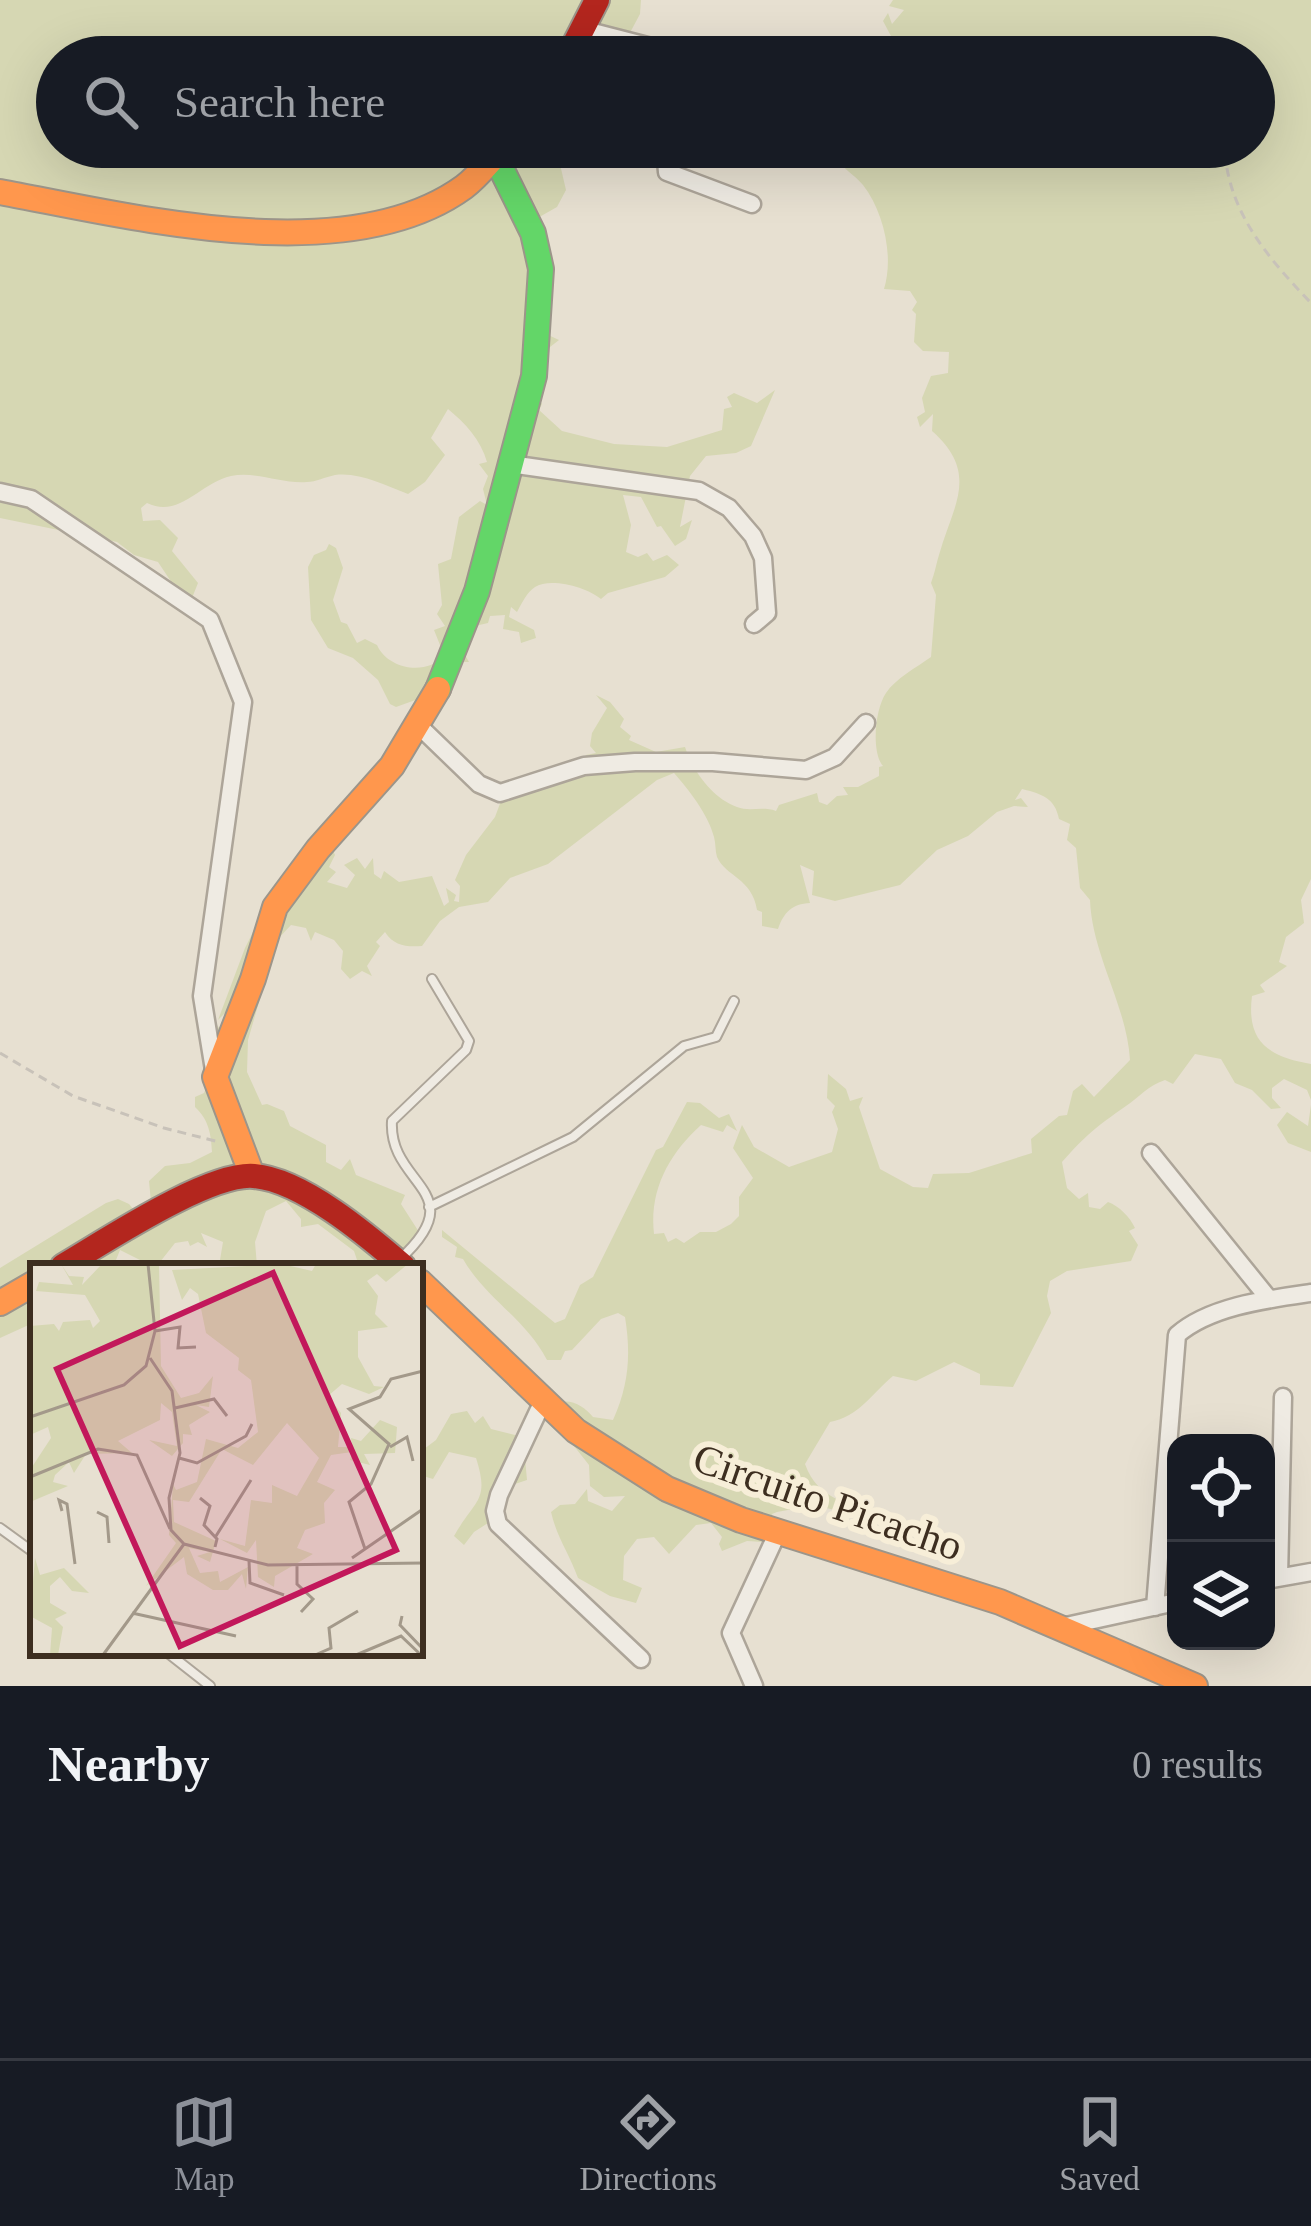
<!DOCTYPE html>
<style>
body{margin:0;font-family:"Times New Roman",serif;background:#242831;color:#f1f3f6}
.controls{position:absolute;right:36px;bottom:36px;display:grid;overflow:hidden;border-radius:24px;box-shadow:0 12px 48px #0002}
.controls button{width:108px;height:108px;display:grid;place-items:center;padding:0;border:0;border-bottom:3px solid #363941;background:#171b24;color:#f1f3f6;font:60px sans-serif}
.list{margin:0;padding:0;list-style:none}
h2{display:flex;justify-content:space-between;align-items:center;height:156px;margin:0;padding:0 48px;font-size:51px}
h2 small{font-size:39px;font-weight:400;color:#9ea1a6}
.icon{flex:none;width:66px;height:66px;fill:none;stroke:currentColor;stroke-width:2;stroke-linecap:round;stroke-linejoin:round}
.map{position:relative;flex:none;width:1311px;height:1686px;overflow:hidden}
.search{position:absolute;background:#171b24;box-shadow:0 12px 48px #0002;left:36px;right:36px;top:36px;height:132px;display:flex;align-items:center;gap:30px;box-sizing:border-box;padding:0 42px;border-radius:66px;color:#9ea1a6;font-size:45px}
.sheet{height:372px;background:#171b24}
nav{display:flex;justify-content:space-around;align-items:center;box-sizing:border-box;height:168px;border-top:3px solid #363941;background:#171b24;font-size:33px;color:#9ea1a6}
nav a{display:grid;justify-items:center;gap:6px}
nav .on{color:#8c9099}
.map>svg:first-child{display:block}
.green{fill:#d6d7b3}
.lines{fill:none;stroke-linecap:round;stroke-linejoin:round}
.lane-casing{stroke:#ada599;stroke-width:12}
.street-casing{stroke:#ada599;stroke-width:21}
.fast-casing{stroke:#9c958a;stroke-width:28}
.slow-casing{stroke:#9c958a;stroke-width:28}
.jam-casing{stroke:#9c958a;stroke-width:28}
.path{stroke:#c8c2b9;stroke-width:3;stroke-dasharray:9 6;stroke-linecap:butt}
.lane{stroke:#efebe3;stroke-width:8}
.street{stroke:#efebe3;stroke-width:16}
.fast{stroke:#63d668;stroke-width:24}
.slow{stroke:#ff974d;stroke-width:24}
.jam{stroke:#b3261e;stroke-width:24}
.labels{text-anchor:middle;dominant-baseline:central;stroke-width:12;stroke-linejoin:round;paint-order:stroke}
.street-label{font-size:42px;fill:#3d2e20;stroke:#f7eed8}
.inset-road{fill:none;stroke:#a3998a;stroke-width:3}
.view{fill:#c2185b;fill-opacity:0.15;stroke:#c2185b;stroke-width:6}
.inset-edge{fill:none;stroke:#3d2e20;stroke-width:6}
</style>
<div class="map">
<svg width="1311" height="1686" viewBox="0 0 1311 1686">
<rect width="100%" height="100%" fill="#e7e0d1"/>
<path class="green" d="M0 0H641L640 14 617 57H57V147L568 149 567 160H559L566 190 557 207 534 220 542 332 559 340 536 358 524 342 527 378 542 404 539 410 562 431 614 444 667 447 722 430 724 409 732 407 727 397 734 393 757 403 775 390 751 446 736 453 706 456 690 476 680 527 692 520 686 539 675 546 661 526 657 527 641 497 623 495 631 525 626 552 638 557 647 553 653 561 667 555 679 565 665 577 608 593 601 599C587 587 550 577 535 587 527 592 522 603 517 612L511 607 509 617 534 630 536 638 521 643 519 632 503 629 505 615 490 616 488 623 475 626 465 655 469 662H462L421 698 396 707 390 704 378 680 353 658 328 648 311 620 308 567 314 555 326 550 329 544 336 548 343 568 333 600 341 622 347 624 357 643 365 639 377 645C388 670 428 676 444 655L434 630 445 626 437 614 442 605 438 564 451 559 459 517 480 501 487 505 483 489 488 476 479 464 487 462C481 440 465 423 448 409L431 438 445 455 425 482 408 494C384 485 360 472 335 475 325 477 316 482 307 482 281 484 257 471 231 476 200 483 179 519 147 503L141 508 143 521 160 520 178 538 172 551 198 583 192 598 174 586 158 562 134 555 117 542 0 518Z
M893 0H1311V879L1301 900 1304 923 1286 937 1279 962 1287 966 1260 985 1265 992 1252 996C1246 1042 1269 1057 1311 1064V1100L1307 1090 1284 1079 1272 1088V1098L1281 1108 1271 1109 1252 1090 1235 1083 1221 1059 1195 1054 1173 1084 1165 1080C1147 1086 1141 1096 1126 1106 1096 1127 1086 1135 1062 1162L1067 1188 1079 1199 1088 1193 1089 1207 1100 1209 1108 1202C1119 1206 1130 1217 1135 1228L1129 1231 1138 1245 1131 1261 1067 1271 1050 1281 1047 1296 1051 1313 1013 1387 980 1385V1374L954 1362 916 1381 893 1376C872 1393 859 1417 830 1422L805 1464C818 1501 849 1502 882 1516L876 1521 815 1505 777 1512 772 1514 776 1532 763 1542 747 1541 722 1551 719 1544 722 1537 711 1523 696 1525 669 1554 654 1537 637 1539 624 1556 623 1580 642 1588 636 1603 610 1596 578 1578C569 1553 557 1538 551 1512L560 1505 575 1504 587 1489 588 1501 612 1511 625 1496 604 1497 590 1486 589 1465 555 1422 558 1403C571 1398 585 1407 593 1417L613 1420C629 1385 631 1354 625 1317L618 1313 601 1319 572 1350 565 1351 561 1360H547C525 1318 486 1299 463 1259L455 1257 457 1247 442 1237V1230L555 1323 565 1319 580 1285 593 1277 656 1150 663 1147 687 1102 700 1103 719 1118 729 1114 737 1131 727 1125 723 1132 701 1125C669 1154 649 1190 654 1234L664 1233 668 1242 676 1238 684 1243 700 1232H716L731 1224 739 1216V1197L753 1178 733 1148 742 1125 754 1147 789 1167 832 1152 838 1129 832 1112 835 1106 827 1098 828 1074 846 1089 850 1101 863 1097 859 1107 880 1169 913 1187 928 1188 933 1174 969 1173 1032 1153 1031 1139 1059 1116 1067 1115 1073 1091 1082 1084 1094 1097 1130 1060C1127 1006 1092 955 1090 900L1080 888 1076 848 1067 840 1070 824 1059 819C1055 798 1042 794 1022 789L1015 800 1021 798 1028 807 1014 806 997 812 968 836 937 850 900 885 835 901 812 895 814 871 800 865 810 903C792 904 784 912 778 929L762 926V912L757 910C752 878 726 877 717 857 715 851 716 844 714 837 708 814 689 790 674 773L657 780 548 864 510 878 488 902 459 907 440 921 422 946C406 947 394 946 385 932L376 942 380 946 367 966 372 976 362 971 350 979 341 969 343 951 334 940 315 932 311 941 306 928 291 925 277 940 248 1040 247 1072 262 1105 267 1104 284 1111 290 1126 326 1145V1162L341 1170 350 1159 356 1175 405 1195 401 1204 419 1232 418 1249 410 1248 411 1266H359L354 1251 318 1224 301 1227V1219L286 1201 266 1211 255 1242 257 1266H219L223 1242 201 1233 207 1247 198 1242 190 1246 188 1241 175 1243 160 1262 142 1261 120 1250 116 1260 105 1266H33V1323L0 1338V1268L106 1203 118 1199 129 1204 139 1216 151 1202 149 1181 165 1166 190 1163 212 1152C211 1134 209 1120 195 1107V1097L204 1093 211 1076 214 1021 222 1032 228 1022 226 1012 218 1020 245 948 279 880 331 831 345 838 331 846 335 855 329 867 336 872 327 882 347 888 355 875 344 865 357 858 365 869 373 858 374 874 381 879 384 871 399 882 432 876 444 906 449 902 446 888 456 895 454 901 459 902 460 886 455 880 466 855 495 817 501 801 582 764 586 755 596 753 590 746 592 733 607 708 596 695 610 702 624 719 620 727 631 736 629 740 656 752 685 747C693 771 712 798 737 807 749 812 763 806 776 811L779 805 817 793 819 802 827 805 837 796 848 795 843 787H858L879 776V767L883 766C871 752 875 709 886 693 895 679 917 667 931 657L936 595 931 583C935 572 936 565 939 555 952 507 981 474 932 431L933 414 920 427 917 417 925 412 922 398 931 376 948 373 949 352 923 351 914 342 916 314 912 310 917 302 910 291 884 289C894 257 884 212 863 185 854 174 843 170 837 157L850 153 852 147H1254V57H867L882 39 891 36 883 21 888 13 892 24 904 10 889 6Z
M1311 1105V1152L1288 1143 1277 1125 1287 1112 1308 1126Z
M467 1411 475 1423 483 1416 491 1429 523 1437 527 1480 509 1486 488 1523 474 1532 464 1545 454 1536C475 1499 490 1502 476 1458L449 1452 433 1479 420 1475V1452L436 1440 451 1414Z"/>
<g class="lines">
<defs>
<path id="lane" d="M429 1207 573 1137 684 1046 716 1037 734 1001
M399 1260C475 1191 388 1186 392 1121L466 1050 469 1041 432 979
M0 1528 33 1552
M168 1653 210 1686"/>
<path id="street" d="M585 30 690 57
M675 147 666 160 667 172 752 204
M510 464 699 491 729 508 753 536 763 558 767 613 754 624
M0 492 31 499 210 620 243 702 202 996 215 1076
M419 726 479 784 500 793 584 766 635 762H713L806 770 835 757 866 723
M1151 1153 1269 1299
M543 1401 499 1495 495 1511 498 1524 641 1659
M1279 1577 1283 1397
M1266 1580 1311 1572
M1155 1607 1177 1335C1210 1306 1269 1299 1311 1293
M1066 1626 1176 1602
M754 1686 731 1633 777 1534"/>
<path id="fast" d="M438 689 477 591 534 376 541 269 533 233 495 156"/>
<path id="slow" d="M0 192C130 216 347 272 464 187 479 176 490 160 503 147
M252 1175 215 1077 253 979 275 907 318 849 392 766 438 689
M420 1282 576 1431 667 1489 741 1520 1000 1602 1195 1686
M0 1303 33 1284"/>
<path id="jam" d="M568 57 597 0
M63 1266C104 1242 209 1172 254 1176 302 1180 367 1235 403 1266"/>
</defs>
<use href="#lane" class="lane-casing"/>
<use href="#street" class="street-casing"/>
<use href="#fast" class="fast-casing"/>
<use href="#slow" class="slow-casing"/>
<use href="#jam" class="jam-casing"/>
<path class="path" d="M1225 153C1230 215 1270 260 1311 303
M0 1053 73 1096 164 1128 219 1142"/>
<use href="#lane" class="lane"/>
<use href="#street" class="street"/>
<use href="#fast" class="fast"/>
<use href="#slow" class="slow"/>
<use href="#jam" class="jam"/>
</g>
<g class="labels">
<g class="street-label">
<text transform="translate(828 1502) rotate(19)">Circuito Picacho</text>
</g>
</g>
<g transform="translate(30 1263)">
<rect width="393" height="393" fill="#e7e0d1"/>
<path d="M31 1 39 13 54 14 52 22 72 1H129L131 103 151 135 169 130 183 113 179 144 166 142 180 149 159 162 162 172 153 171V180L142 193 119 177 147 183 142 149 131 140 130 157 88 178 102 190 56 191 44 210 39 199 25 212 23 219 38 223 0 239V207L21 175 18 164 0 172V63L24 61 29 68 33 59 60 57 63 65 70 58 55 32 6 28 9 19 43 22ZM252 1 282 8 286 1H378L356 19 347 11 337 18 348 33 345 51 358 64 328 68V94L344 123 354 124 339 131 312 121 298 133 311 150 308 184H322L321 175 331 178 350 157 367 164 365 190 334 191 340 202 320 197 322 189 301 192 287 219 305 227 294 240 295 260 275 267 267 285 283 291 245 313 244 324 228 314 226 277 217 290 190 276 215 283 221 237 242 240V222L267 233 289 195 257 160 223 202 192 186 159 239 143 237 144 259 186 278 180 299 167 293 180 289 159 285 170 310 188 308 190 319 218 304 216 326 212 311 198 327H183L157 311 154 294 116 323 146 280 139 272 143 221 146 227 167 219 176 176 208 185 228 169 221 117 208 107 209 95 176 70 168 31 160 25 152 37 142 7ZM5 295 10 312 34 305 59 330 42 328 30 314 20 323V340L37 350 25 356 33 364 28 392H20L22 365 0 353Z" fill="#d6d7b3"/>
<path class="inset-road" d="M125 68 150 64 148 85 166 84M120 95 142 128 150 190 139 235 141 267 154 281M145 145 184 136 197 153M0 154 94 122 116 103 125 68 118 1M360 184 377 174 383 198M149 195 167 200 216 173 222 161M0 214 68 186 107 192 140 266M170 235 180 243 174 262 187 276 185 284M32 248 29 237 37 241 45 301M67 249 77 254 79 280M186 273 221 217M335 286 319 239 341 221 359 181 319 146 350 134 361 116 393 108M322 295 393 246M219 298 220 320 254 332M267 303V321L283 336 271 349M102 350 206 373M372 353 370 362 393 386M73 392 154 281 238 302 393 300M285 392 301 385 299 365 328 348M326 392 371 373 391 392"/>
<path class="view" d="M243 10 366 287 150 383 27 106Z"/>
<rect width="393" height="393" class="inset-edge"/>
</g>
</svg>
<div class="controls">
<button><svg class="icon" aria-label="locate" viewBox="0 0 24 24"><circle cx="12" cy="12" r="6"/><path d="M12 2v4M12 18v4M2 12h4M18 12h4"/></svg></button>
<button><svg class="icon" aria-label="layers" viewBox="0 0 24 24"><path d="M12 4l9 5-9 5-9-5zM3 14l9 5 9-5"/></svg></button>
</div>
<div class="search"><svg class="icon" aria-label="search" viewBox="0 0 24 24"><circle cx="10" cy="10" r="6"/><path d="M15 15l6 6"/></svg>Search here</div>
</div>
<section class="sheet">
<h2>Nearby<small>0 results</small></h2>
<ul class="list">
</ul>
</section>
<nav>
<a class="on"><svg class="icon" aria-label="map" viewBox="0 0 24 24"><path d="M3 6l6-2 6 2 6-2v14l-6 2-6-2-6 2zM9 4v14M15 6v14"/></svg>Map</a>
<a><svg class="icon" aria-label="directions" viewBox="0 0 24 24"><path d="M12 3l9 9-9 9-9-9zM9 14v-3h6M13 9l2 2-2 2"/></svg>Directions</a>
<a><svg class="icon" aria-label="saved" viewBox="0 0 24 24"><path d="M7 4h10v16l-5-4-5 4z"/></svg>Saved</a>
</nav>
